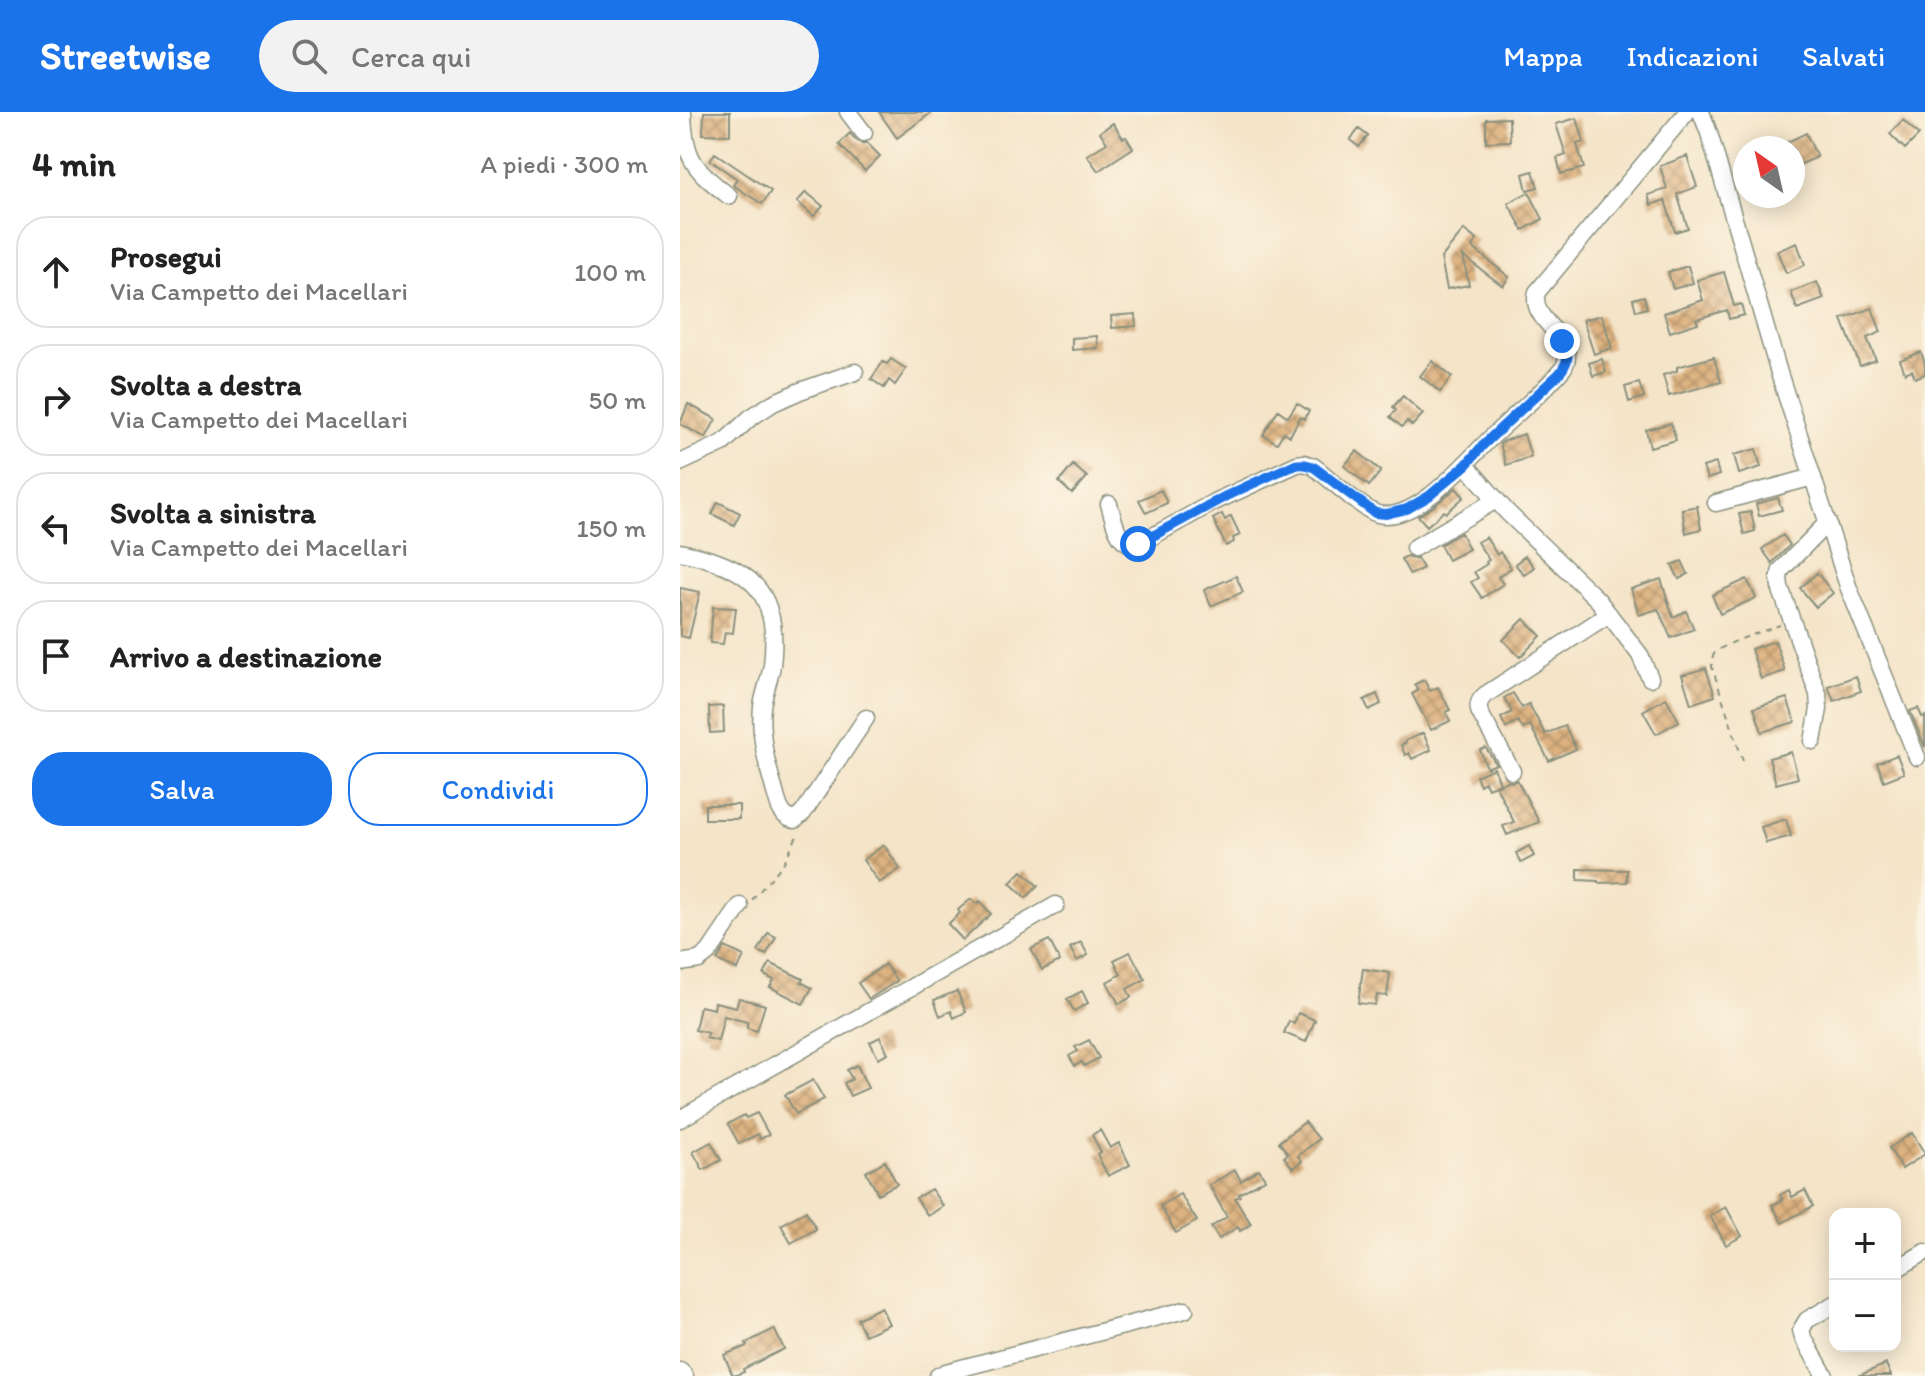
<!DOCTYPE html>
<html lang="it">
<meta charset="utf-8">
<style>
body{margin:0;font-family:Itim,sans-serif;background:#f2f2f2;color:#222}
.controls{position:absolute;right:24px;bottom:24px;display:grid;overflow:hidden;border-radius:16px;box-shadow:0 4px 20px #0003}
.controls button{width:72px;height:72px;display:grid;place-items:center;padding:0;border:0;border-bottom:2px solid #e0e0e0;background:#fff;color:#222;font:40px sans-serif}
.compass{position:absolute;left:1053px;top:24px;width:72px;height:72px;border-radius:50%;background:#fff;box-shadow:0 4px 20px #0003;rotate:326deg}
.stop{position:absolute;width:24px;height:24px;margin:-18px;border:6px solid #1a73e8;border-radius:50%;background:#fff}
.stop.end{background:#1a73e8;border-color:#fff;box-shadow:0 2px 8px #0008}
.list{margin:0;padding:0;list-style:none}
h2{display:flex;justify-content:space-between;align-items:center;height:104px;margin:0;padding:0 32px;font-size:34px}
h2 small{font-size:26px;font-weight:400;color:#767676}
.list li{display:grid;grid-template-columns:52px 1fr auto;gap:24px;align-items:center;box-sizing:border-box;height:112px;margin:0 16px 16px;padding:0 16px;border:2px solid #e0e0e0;border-radius:32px}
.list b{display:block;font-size:30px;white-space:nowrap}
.list p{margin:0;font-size:26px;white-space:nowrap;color:#767676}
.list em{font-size:26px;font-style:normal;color:#767676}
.actions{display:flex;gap:16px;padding:24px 32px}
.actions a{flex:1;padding:18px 0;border:2px solid #1a73e8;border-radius:32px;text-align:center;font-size:28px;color:#1a73e8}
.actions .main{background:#1a73e8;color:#fff}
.icon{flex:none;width:44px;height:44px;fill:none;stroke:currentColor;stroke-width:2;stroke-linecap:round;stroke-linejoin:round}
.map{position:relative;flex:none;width:1245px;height:1264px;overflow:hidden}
header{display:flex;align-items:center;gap:48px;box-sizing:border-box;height:112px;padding:0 40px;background:#1a73e8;color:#fff}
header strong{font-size:38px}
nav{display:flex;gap:44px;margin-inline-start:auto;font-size:28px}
.search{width:560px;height:72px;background:#f2f2f2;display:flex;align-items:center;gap:20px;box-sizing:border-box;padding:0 28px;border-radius:44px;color:#767676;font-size:30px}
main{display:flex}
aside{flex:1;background:#fff}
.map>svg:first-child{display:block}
.building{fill:url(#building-cross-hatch)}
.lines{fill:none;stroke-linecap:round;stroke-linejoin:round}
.minor-casing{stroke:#8a907e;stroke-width:19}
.path{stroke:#8a907e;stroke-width:2;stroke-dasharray:6 6;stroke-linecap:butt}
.minor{stroke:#fff;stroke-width:16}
.route{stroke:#1a73e8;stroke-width:10}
</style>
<header>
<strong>Streetwise</strong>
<div class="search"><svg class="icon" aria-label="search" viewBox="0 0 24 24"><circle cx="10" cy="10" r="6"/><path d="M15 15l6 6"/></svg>Cerca qui</div>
<nav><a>Mappa</a><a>Indicazioni</a><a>Salvati</a></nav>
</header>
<main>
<aside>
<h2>4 min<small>A piedi · 300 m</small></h2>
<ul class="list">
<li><svg class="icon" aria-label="ahead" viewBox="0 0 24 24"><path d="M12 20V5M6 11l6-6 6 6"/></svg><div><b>Prosegui</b><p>Via Campetto dei Macellari</p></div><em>100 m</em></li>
<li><svg class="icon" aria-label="right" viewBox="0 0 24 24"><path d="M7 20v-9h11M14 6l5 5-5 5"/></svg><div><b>Svolta a destra</b><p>Via Campetto dei Macellari</p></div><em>50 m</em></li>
<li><svg class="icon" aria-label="left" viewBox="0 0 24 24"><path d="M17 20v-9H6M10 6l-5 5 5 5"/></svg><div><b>Svolta a sinistra</b><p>Via Campetto dei Macellari</p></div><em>150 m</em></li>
<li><svg class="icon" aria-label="arrive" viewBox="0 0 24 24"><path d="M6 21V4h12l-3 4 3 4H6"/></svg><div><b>Arrivo a destinazione</b></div></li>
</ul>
<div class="actions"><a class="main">Salva</a><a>Condividi</a></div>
</aside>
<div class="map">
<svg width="1245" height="1264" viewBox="0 0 1245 1264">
<defs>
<pattern id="building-cross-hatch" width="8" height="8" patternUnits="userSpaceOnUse" patternTransform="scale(2)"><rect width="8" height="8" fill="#deb381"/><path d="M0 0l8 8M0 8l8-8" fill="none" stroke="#b3936a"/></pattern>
</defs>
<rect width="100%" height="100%" fill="#fcf5e5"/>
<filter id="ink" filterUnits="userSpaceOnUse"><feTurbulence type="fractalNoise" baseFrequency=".0125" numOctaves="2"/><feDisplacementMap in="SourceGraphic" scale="16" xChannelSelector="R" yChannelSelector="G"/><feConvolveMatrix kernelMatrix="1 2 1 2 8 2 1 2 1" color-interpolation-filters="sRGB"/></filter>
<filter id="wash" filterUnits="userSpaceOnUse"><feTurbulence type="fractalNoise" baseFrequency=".006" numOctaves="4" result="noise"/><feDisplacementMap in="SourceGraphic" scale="32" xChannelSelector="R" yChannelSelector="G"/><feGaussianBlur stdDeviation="1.8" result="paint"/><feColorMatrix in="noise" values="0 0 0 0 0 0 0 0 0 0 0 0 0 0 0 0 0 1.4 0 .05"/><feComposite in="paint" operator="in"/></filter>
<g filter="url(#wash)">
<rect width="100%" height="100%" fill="#f4e4c8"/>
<g id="blocks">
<path class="building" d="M24 0H50V23L23 22Z
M199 0H252L217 26Z
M829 6 830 29 806 30V7Z
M897 6 904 30 897 32 904 56 881 62 877 46 886 43 876 12Z
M1223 8 1239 23 1225 37 1210 22Z
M433 11 443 26 446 25 453 36 418 59 407 43 427 31 420 20Z
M679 17 688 24 679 35 670 28Z
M170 21 176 28 181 31H187L200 44 185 59 159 32Z
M1126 21 1137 45 1113 56V36H1095Z
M35 41 91 79 82 92 53 73 57 67 30 48Z
M1007 44 1017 75 997 82 1008 116 995 120 985 88 971 93 968 83 987 77 980 54Z
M853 59 858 75 847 78 843 62Z
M126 80 143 94 134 104 117 90Z
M849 80 863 107 843 118 828 91Z
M784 118 797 128 792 135 829 165 823 174 783 144 789 173 767 177 761 146Z
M1117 131 1125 153 1106 161 1097 139Z
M1008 154 1013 171 993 177 988 160Z
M1044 160 1054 194 1061 192 1064 203 1049 207 1047 198 1016 207 1018 211 990 220 984 201 1023 188 1017 168Z
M1137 170 1144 187 1117 197 1111 180Z
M964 184 967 196 956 199 953 187Z
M1192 196 1201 220 1187 226 1196 248 1180 254 1162 207Z
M455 202 456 214 432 216 431 204Z
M922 203 932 236 914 242 903 208Z
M417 224 418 236 392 238V226Z
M1241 240 1245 251V262L1235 266 1232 258 1225 261 1220 248Z
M1034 245 1041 270 989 284 983 263 997 259V255Z
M211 247 226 257 215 273 209 268 204 276 191 267 203 250 207 252Z
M922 247 926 260 913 264 909 251Z
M752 249 772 265 760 280 740 264Z
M959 271 964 285 949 290 945 275Z
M723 284 743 302 732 314 727 309 722 315 710 305 716 298 713 295Z
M617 291 629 299 624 307 620 305 610 324 604 320 597 331 583 323 598 298 608 305Z
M8 292 36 307 26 326 0 312Z
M991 311 996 328 970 335 966 318Z
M844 322 851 345 826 353 820 332 824 329Z
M1076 337 1081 355 1059 362 1054 343Z
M677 339 701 359 689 374 664 354Z
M1036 351 1039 363 1027 367 1023 355Z
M393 353 407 365 392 382 379 370Z
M776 376 784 385 766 401 764 399 747 414 738 404 753 395Z
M481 378 487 391 466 401 459 388Z
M1098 386 1102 398 1079 404 1076 392Z
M38 390 60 401 54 413 32 402Z
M1017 394 1021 417 1006 421 1002 397Z
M1071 400 1075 419 1064 422 1059 402Z
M542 402 545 408 551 404 560 423 553 426 554 430 546 434 533 407Z
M781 421 789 437 768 448 760 433Z
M1103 423 1110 433 1092 451 1082 437Z
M806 425 817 443 820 440 831 456 818 465 823 472 802 486 791 470 798 466 794 460 807 452 806 450 809 448 797 430Z
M727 444 733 447 737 446 743 456 730 463 721 447Z
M845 444 854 455 844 463 835 452Z
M1002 449 1008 462 999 467 992 453Z
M1137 461 1153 481 1136 495 1120 476Z
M556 464 563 480 531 494 524 478Z
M981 467 993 505 1006 499 1014 517 991 526 978 497 959 503 951 477Z
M1067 467 1076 486 1040 502 1032 483Z
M0 476 20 480 9 526 0 524Z
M33 495 56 496 53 521 45 520 43 532 30 531Z
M844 507 861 524 840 545 823 528Z
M1095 529 1105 559 1081 567 1071 537Z
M1026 556 1035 584 1011 592 1002 563Z
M1176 564 1181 579 1154 589 1148 574Z
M744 568 750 579 758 575 770 598 766 600 770 609 751 618 732 582 738 579 735 572Z
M833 581 842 596 849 592 865 622 885 614 896 637 869 649 850 613 843 617 838 609 826 616 821 606 832 600 824 586Z
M697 582 701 592 689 598 684 588Z
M986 586 999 609 976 622 963 599Z
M1107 586 1115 610 1082 620 1074 596Z
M43 594 44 620 30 621 29 595Z
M1238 596 1242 605 1245 604V635L1230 599Z
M743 621 751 638 732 647 729 641 725 643 721 633 726 631 725 629Z
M806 636 816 652 807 656 800 638Z
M1111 640 1118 666 1096 672 1089 646Z
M1217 643 1224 661 1204 669 1197 651Z
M814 656 820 671 808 676 805 670 800 673 796 664Z
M837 668 859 710 827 723 823 714 834 710 816 674 827 669 833 670Z
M25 693H59V707H25Z
M1106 707 1111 724 1086 731 1081 715Z
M204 733 220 757 199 771 183 748Z
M849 734 854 744 841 751 836 741Z
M898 757 947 758V770L918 771V769L898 768Z
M342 759 358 774 346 786 330 771Z
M291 787 296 792 300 789 311 802 283 828 268 812 280 801 278 798Z
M88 821 96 825 86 843 78 839Z
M369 828 380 849 362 858 351 837Z
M401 830 408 843 397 849 390 836Z
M45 835 64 844 58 858 37 848Z
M450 840 465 867 447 877 451 885 439 892 427 870 441 862 434 848Z
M90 851 123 867 121 870 132 876 123 892 90 875 94 868 84 863Z
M205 852 217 869 189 887 178 871Z
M683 857 710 861 707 884 697 883 695 893 678 891Z
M277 879 286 900 274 906 271 899 260 904 254 888Z
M402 879 408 891 394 899 387 887Z
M59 886 85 893 77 919 67 916V910L44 904 38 929 26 926 28 921 15 918 20 894 34 897 35 890 56 895Z
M618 901 635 908 626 930 604 921 609 909 614 912Z
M200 925 208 941 198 946 190 930Z
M409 928 419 946 404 954 402 950 395 954 389 944 398 939 395 935Z
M177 953 188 976 170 984 164 971 172 967 167 958Z
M133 968 144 987 116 1002 105 983Z
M77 1001 89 1023 80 1027 78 1022 59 1032 48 1012 64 1003 66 1006Z
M625 1010 639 1027 618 1044 622 1049 613 1056 604 1045 608 1042 599 1030Z
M420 1018 430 1036 439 1031 450 1053 428 1064 417 1042 421 1040 412 1023Z
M1232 1021 1245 1042 1222 1057 1209 1036Z
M31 1030 41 1048 23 1058 13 1040Z
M205 1049 217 1072 198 1082 186 1060Z
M579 1057 585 1067 559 1082 560 1084 555 1086 571 1112 560 1119 558 1115 539 1127 531 1115 547 1105 529 1073 555 1058 561 1069Z
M251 1077 263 1094 248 1104 236 1086Z
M1109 1078 1112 1085 1125 1078 1133 1094 1102 1111 1092 1093 1103 1088 1100 1083Z
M500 1082 517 1109 496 1121 480 1094Z
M1046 1095 1062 1124 1046 1133 1030 1104Z
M126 1099 136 1117 111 1131 101 1113Z
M201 1195 209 1212 185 1223 177 1207Z
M94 1217 104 1237 63 1257 64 1260 53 1264 44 1243 67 1234 66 1231Z
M1206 1252 1211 1264H1178Z"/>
</g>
</g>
<g filter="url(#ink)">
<use href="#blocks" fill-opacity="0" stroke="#8a907e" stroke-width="2"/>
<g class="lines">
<defs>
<path id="minor" d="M3 0C4 45 13 57 49 84
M168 0 184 21
M1021 0 1029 21 1099 261 1168 474 1237 645
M0 351 43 331 70 306 93 291 120 279 175 260
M786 353 827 400 918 488 960 543 970 566
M1036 391 1133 365
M429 392C435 410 437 440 464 429L534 390 617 352 624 351 633 354C648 365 683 398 698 402 738 412 791 343 817 320 839 299 865 279 884 255 900 224 848 211 857 180L1007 0
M734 436 816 388
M0 440C69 454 101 478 92 553 90 567 84 580 82 595 79 623 87 653 95 680 98 692 101 706 115 708L123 701 186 606
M1133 629 1139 597 1138 582 1100 475 1099 465 1101 458 1148 410
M832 659 800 601C797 594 799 588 805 583L929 502
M0 851 19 848 29 840 60 794
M0 1007 376 793
M1215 1158 1245 1140
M0 1259 5 1264
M258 1264 266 1260 505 1198
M1145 1264 1123 1225 1121 1218 1127 1208 1155 1192"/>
</defs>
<use href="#minor" class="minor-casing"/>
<path class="path" d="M1063 649 1032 555C1032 549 1031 548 1034 542 1041 532 1087 518 1100 513
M72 788 103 752 118 722"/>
<use href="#minor" class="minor"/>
</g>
</g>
<g class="lines" filter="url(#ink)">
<path class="route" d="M458 432 546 384 611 354C620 351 627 351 635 356L695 401 706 402 727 397 749 384 786 353 804 332 879 262C889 250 890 241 882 229"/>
</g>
</svg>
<div class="controls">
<button>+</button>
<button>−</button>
</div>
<svg class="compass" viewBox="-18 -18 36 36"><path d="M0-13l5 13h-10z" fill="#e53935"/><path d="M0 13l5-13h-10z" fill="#767676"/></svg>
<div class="stop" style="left:458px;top:432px"></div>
<div class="stop end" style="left:882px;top:229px"></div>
</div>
</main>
